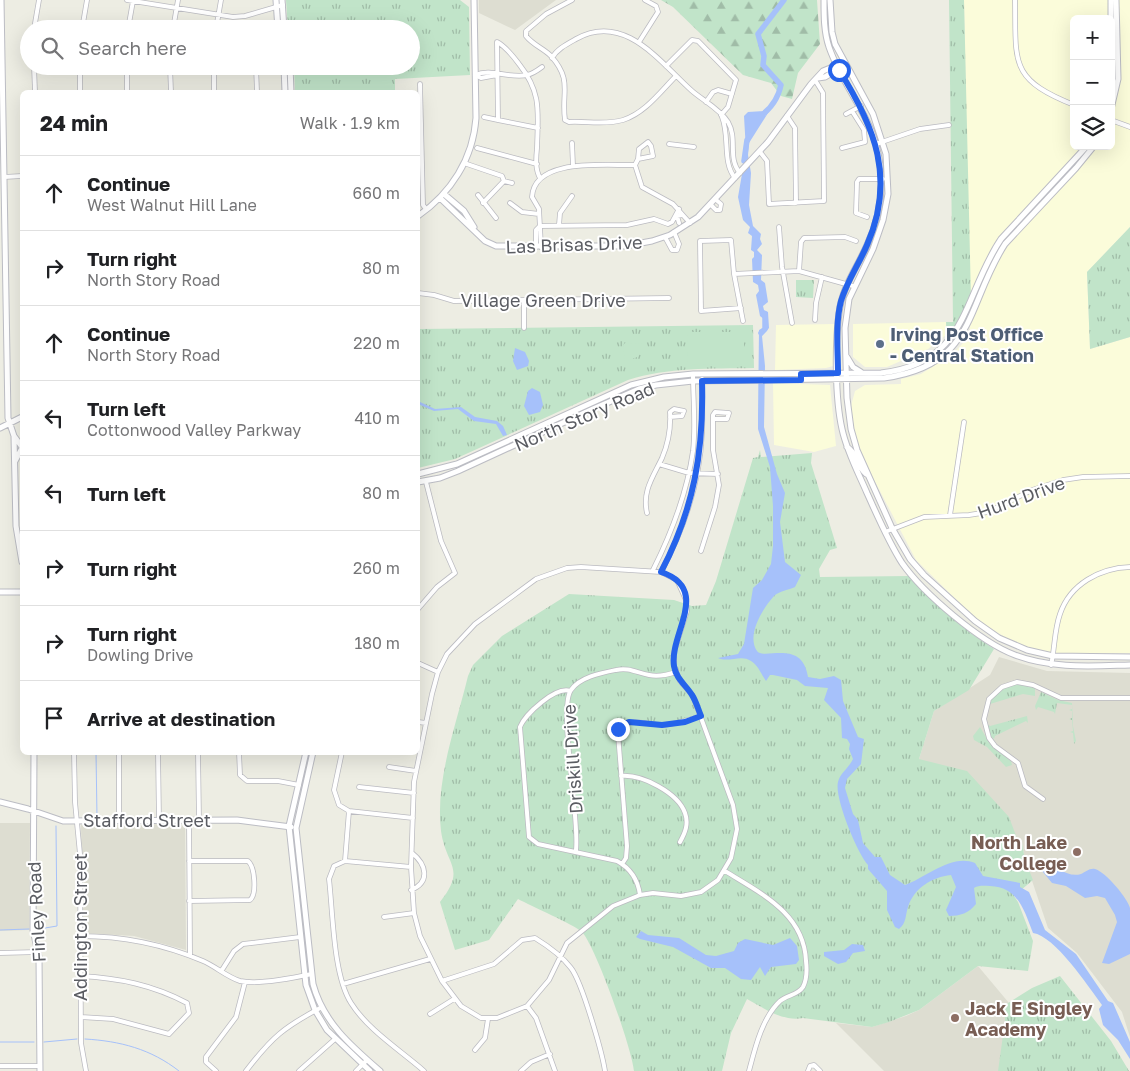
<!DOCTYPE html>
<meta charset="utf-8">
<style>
body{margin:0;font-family:"Golos Text",sans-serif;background:#f2f2f2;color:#202124}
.controls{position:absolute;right:15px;top:15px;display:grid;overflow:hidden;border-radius:8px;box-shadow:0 5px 20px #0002}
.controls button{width:45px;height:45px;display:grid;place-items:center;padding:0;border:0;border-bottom:1px solid #e0e0e0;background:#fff;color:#202124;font:25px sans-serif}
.stop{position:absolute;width:15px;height:15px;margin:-11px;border:4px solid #2563eb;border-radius:50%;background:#fff}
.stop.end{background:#2563eb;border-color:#fff;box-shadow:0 1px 5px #0008}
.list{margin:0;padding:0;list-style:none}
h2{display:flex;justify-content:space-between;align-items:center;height:65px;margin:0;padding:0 20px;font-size:21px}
h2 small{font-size:16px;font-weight:400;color:#757577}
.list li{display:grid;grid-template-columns:32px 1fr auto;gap:15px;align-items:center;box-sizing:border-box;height:75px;padding:0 20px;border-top:1px solid #e0e0e0}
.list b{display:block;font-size:19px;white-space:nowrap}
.list p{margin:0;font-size:16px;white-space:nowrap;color:#757577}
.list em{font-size:16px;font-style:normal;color:#757577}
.icon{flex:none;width:28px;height:28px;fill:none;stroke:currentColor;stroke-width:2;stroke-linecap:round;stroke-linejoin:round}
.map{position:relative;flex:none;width:1130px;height:1071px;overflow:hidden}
.search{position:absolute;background:#fff;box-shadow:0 5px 20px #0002;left:20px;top:20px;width:400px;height:55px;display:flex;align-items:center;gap:12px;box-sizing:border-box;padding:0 18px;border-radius:28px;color:#757577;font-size:19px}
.panel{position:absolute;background:#fff;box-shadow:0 5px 20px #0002;left:20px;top:90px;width:400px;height:665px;border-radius:8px}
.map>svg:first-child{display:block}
.commercial{fill:#fbfcda;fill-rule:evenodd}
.education{fill:#ddddd1}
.grass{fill:url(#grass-tufts)}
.forest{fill:url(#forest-firs)}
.pitch{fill:#c1e4c9}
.water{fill:#a6c1fa}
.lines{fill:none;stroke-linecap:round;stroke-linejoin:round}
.stream{stroke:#a6c1fa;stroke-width:1}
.river{stroke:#a6c1fa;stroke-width:5.5}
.street-casing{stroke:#bbbbc1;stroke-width:5.5}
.secondary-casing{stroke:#bcbdc4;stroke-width:7}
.street{stroke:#fff;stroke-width:4}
.secondary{stroke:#fff;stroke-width:5}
.route{stroke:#2563eb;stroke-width:6}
.service-dot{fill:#5c6f8a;stroke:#fff;stroke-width:2}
.education-dot{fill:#8d6e63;stroke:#fff;stroke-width:2}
.labels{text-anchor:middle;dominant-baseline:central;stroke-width:4;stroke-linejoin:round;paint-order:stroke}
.street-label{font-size:18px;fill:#5b5d63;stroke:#fff}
.service-label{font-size:18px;font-weight:bold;fill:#4e5e75;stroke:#fff;text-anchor:start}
.education-label{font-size:18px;font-weight:bold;fill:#785e54;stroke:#fff;text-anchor:end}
</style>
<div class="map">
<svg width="1130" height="1071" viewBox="0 0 1130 1071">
<defs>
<pattern id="grass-tufts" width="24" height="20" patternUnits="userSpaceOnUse" patternTransform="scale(1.25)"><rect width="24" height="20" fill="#c1e4c9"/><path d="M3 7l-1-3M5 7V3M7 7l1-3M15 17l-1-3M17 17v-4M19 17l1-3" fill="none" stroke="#a0bca7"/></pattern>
<pattern id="forest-firs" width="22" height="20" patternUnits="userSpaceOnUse" patternTransform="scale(1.25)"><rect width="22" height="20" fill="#c1e4c9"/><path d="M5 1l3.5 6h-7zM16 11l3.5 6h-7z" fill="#a0bca7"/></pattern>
</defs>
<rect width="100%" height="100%" fill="#edede3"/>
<path class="commercial" d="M964 0H1130V227L1087 272 1090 349 1130 337V653H1051L1024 646 1008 639 977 620 916 560 870 472 855 438 851 406 855 391 865 385 901 384V379L921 374 954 353 970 335ZM1074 19H1111V146H1074Z
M946 322V335L928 349 894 364 887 367H865L853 357V324Z
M834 324 833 366 826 368 775 370 776 325Z
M773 383 830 385 836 446 814 452 774 445Z"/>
<path class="education" d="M479 0H556L515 30 479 13Z
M999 657 1047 671 1130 673V1037L1122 1012 1077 953 1048 928 1025 860 1022 843 919 759 934 711 990 675Z
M0 823H30L29 930 0 931Z
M185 824 186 950 134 936 83 933 81 825Z
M978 966 1009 1003 1001 1071H884L836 1023 872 1027 906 1016 919 1010Z"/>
<path class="grass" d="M286 0H460L469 7 470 75 395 79V92H295L294 66H411V29H288Z
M949 0H964L971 299 964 316 947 340 946 322H953Z
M1130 227V337L1090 349 1087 272Z
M796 280H814L813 298 796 297Z
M753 325 754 368C711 369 668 367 628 380L455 459 418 468V329Z
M760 450 761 457 812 453 811 463 837 548 830 550 819 569 820 577 909 576 969 632 994 649 969 690 934 711 919 759 967 771 1009 817 1018 841 1022 843 1025 860 1033 880 1014 896 1018 902 1033 941 1028 971 978 966 919 1010 889 1022 872 1027 803 1018C783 1022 764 1008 747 999L731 1033 722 1071H634C632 1049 596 947 582 932 573 924 531 906 518 899L489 940 455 950 440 902C467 868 446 866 441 831 435 780 456 726 468 676L473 665 502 636 569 594 674 600 692 606 706 605 716 581 753 458 758 457Z
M1016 684 1035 687V696L1023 694 990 704C991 692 1006 687 1016 684Z
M1041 692 1058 700 1072 703 1073 726 1076 741 1074 744 1073 733 1070 732 1073 731 1072 720 1069 719 1072 718V711L1069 710 1072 709V705L1057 703 1055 714 1054 712 1038 707 1036 710 1035 706Z
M1027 716 1028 723 1026 721 995 736 994 739 990 736 987 724 990 726Z
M980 727 990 744 1011 761 1012 765 1006 767 987 747 974 740 973 736Z
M1060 976 1111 1041 1129 1071H998L1005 1021V1005L1032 988Z"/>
<path class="forest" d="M661 0H817L820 44 798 73 792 99 781 96 771 83 743 75 673 7Z"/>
<path class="pitch" d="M688 332H744V364L687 365Z
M625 343 642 344 637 357 625 362 623 345Z"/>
<path class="water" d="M772 101 775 102 749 143 748 155 751 173 749 205 753 226 761 234 760 239 762 244 757 250 762 255 761 280 765 283 768 302 763 306 764 310 768 312 769 328 762 336 765 366 764 427 777 474 785 493 780 522 785 562 801 575 795 587C789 590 779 591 774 596 763 608 746 635 757 651 764 661 802 638 808 677L820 679 834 676 841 680 843 701 858 737 864 739 861 764 847 779 845 788 853 814 858 820 863 843 875 857H881L890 875 905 885C925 878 952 853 975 863L983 876 1020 883V887L1029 892 1045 930 1076 954 1108 1001 1113 1003 1130 1042V1059L1118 1040 1103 1025 1099 1009 1102 1005C1088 986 1055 936 1033 933 1024 910 1018 887 990 886 984 886 979 885 974 888L976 904C969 913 960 916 949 916L946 910 956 887 951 875C932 877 914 888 908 907 905 916 907 922 899 929L895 927 887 910V891L868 869V865C857 853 834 797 838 782 840 773 849 768 853 759L849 749 850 744 847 739 842 738 841 718 824 700 828 688 805 686 797 680 773 675H770L766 681C761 674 758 665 751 661 741 654 729 663 718 658L738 654 744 644 753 588 762 580 771 564 773 546V506L770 467 758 429V415L759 330 767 326 766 321 760 316 756 295 759 291 758 285 753 282 752 259 754 257V252L751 250 752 236 748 233 750 227 743 220 738 197 746 151 744 116 748 112 764 111 765 116Z
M515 348 525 352 529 361 528 366 517 370 513 361Z
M532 388 540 392 543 405 540 412 529 415 524 406 528 391Z
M418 401 435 409 461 407 475 417 497 421 503 426 507 435 503 436 496 424 474 421 458 409 434 411 418 404Z
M1046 860C1056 867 1068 878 1081 874 1086 872 1089 868 1095 869 1106 872 1128 899 1130 908 1130 922 1130 940 1130 954L1109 964 1102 963 1117 922 1115 915 1105 898 1097 896 1085 898 1066 886 1052 883 1038 866 1041 861Z
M641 931 648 935 679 938 706 955 716 956 734 951 738 943 745 939 773 945 790 938 797 946 799 960 796 964 771 967 765 976 760 967 751 980 741 979 725 968H711L673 947 640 939 636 937Z
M852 944 863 945 865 951 853 953 846 962 838 964 824 956V952L844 950Z"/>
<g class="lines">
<path class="stream" d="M96 752 97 817
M39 929 57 926 56 826
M0 930 29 929
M85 1039C120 1041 151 1049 179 1071
M0 1042H34
M44 1042 77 1039"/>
<path class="river" d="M759 117C771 109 778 99 781 85L763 65 764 56 758 34 784 0
M744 161 747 140
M761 333 765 329V314"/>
<defs>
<path id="street" d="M127 0 233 17 245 16 283 5
M572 0 546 14 526 31V36C533 45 543 48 551 56 573 81 561 92 565 120L569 122C586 121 607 125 623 120 645 113 660 92 676 76
M1015 0C1016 63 1009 79 1074 105
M34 29 39 0
M82 29 87 0
M128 29 133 1
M173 29 178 0
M216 29 221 0
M639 42 658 12 656 6 645 0
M552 58C557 49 567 44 576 39 624 12 659 61 691 90 702 100 720 109 728 122 738 139 727 158 740 173
M34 66 35 92
M80 66V92
M127 66V92
M170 66 171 92
M214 66V92
M256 66 257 92
M666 66 692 40 698 41 736 80 728 107 721 115
M475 75C491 68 510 79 527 75 532 74 538 70 542 67
M475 75 481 78 497 75
M420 84 423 205 426 209
M706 102 713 92 718 90 732 94
M846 114 861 106
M787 116 795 128 796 203
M484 117 498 120
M722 117C730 137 722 162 735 178
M1111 120 1130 127
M538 128 498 120 497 42C505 46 513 56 519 64 542 93 538 112 537 148 536 158 535 169 540 178
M648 142 651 146 653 156 638 159 639 149Z
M572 143 573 166
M669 144 694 147
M876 144 920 129 949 125
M477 148 537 164
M842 148 865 142 864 130 852 111
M760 152 767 161 769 204 824 201 823 93 815 80
M638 159 635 165 642 187 673 204 690 223
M464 163 502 176 504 181 512 183
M4 177 22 176
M478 195 496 218
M483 203 504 181
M510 203 522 212 539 214
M710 204 716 210H720L721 204 715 199
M867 217 856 213 857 182 859 179H883
M679 223 677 216 682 215
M559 225 560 213 572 196
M540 226 627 225 654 219 668 224 672 222 679 209
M779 227 782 267 792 323
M665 237 672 250H677L679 244 674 232
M536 247V230L540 226
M541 247 539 209 532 197C534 157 607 166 635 165
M799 271 801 242 804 238 845 237 856 241
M734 274 799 271 853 286
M418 293 434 295 454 301 669 298
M524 301V328
M741 308 701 311 700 241 731 240 734 274 743 321
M815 320 816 303 822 277
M659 464 689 473 718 474
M647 513C642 491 653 477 662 458 668 444 671 428 670 412L674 409 684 411 682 416 670 417
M950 515 964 422
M885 532 924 517 969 515 988 512 1032 490 1063 480 1083 477 1130 476
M701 551 715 507 719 485 713 450V415L715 412 729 413 727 419H713
M581 567 661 572 677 580 686 600 687 611 674 652V666L680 681 693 696 733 805 737 829 731 858 718 880 701 892 681 896 653 893 640 895 613 906 567 943 549 980 527 1006 497 1018H481L461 1006 442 981 420 936 414 913 411 867 414 782 432 694 438 672 447 654 475 624 536 579 567 568Z
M653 570C672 532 687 493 693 451 696 426 693 400 693 374
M661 572C684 529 700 481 702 433 703 415 702 397 702 379
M418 609 437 587 455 573 441 541 426 482
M418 663 438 672
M1051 665C1055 648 1054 631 1060 614 1070 584 1100 568 1130 567
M570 691C556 686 525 714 520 727L529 837 538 844 617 861C630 868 638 880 640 895
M418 722 426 723
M74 752 75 802 80 854 81 1043 86 1071
M119 752V821
M158 752 159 820
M198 752 199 820
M239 752 240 775 247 781H278L299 785
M342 752 334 790 339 805 349 811 413 818
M389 767 416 771
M621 776C642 774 678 793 685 813 689 824 685 833 680 842
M359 787 414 793
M1043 799 1025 786 1018 763 995 746 989 738 984 719 989 699 1002 687 1017 682 1033 685 1061 698H1130
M189 820 190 955
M576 850C580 819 558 708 571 690 580 677 601 673 616 670 629 667 637 673 649 675 658 677 667 675 676 672
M189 861H248C255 867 257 894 250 900L189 901
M345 861 349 811
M622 864 626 858 627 846 618 734 620 726C632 718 649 725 663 725 676 724 689 720 701 716
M411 867 345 861 334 866 329 879C333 913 333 975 351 1003 368 1030 400 1050 424 1071
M725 871C760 893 804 913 806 961 807 969 807 979 803 987 798 995 787 995 780 1001 762 1018 755 1048 749 1071
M411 890C431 882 426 864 412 853
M384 917 414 913
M80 936C123 936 163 944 203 961 215 966 227 977 240 981 257 985 293 978 312 974
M0 953 38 952
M222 970 234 951 243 944 300 937
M80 976C119 978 153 985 187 1003L189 1013 169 1034 113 1019 81 1017
M442 981 494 964 522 940 535 938C548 946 562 956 571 968 582 982 602 1052 605 1071
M343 984 430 959
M527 1006 536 1018 555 1071
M430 1014 454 999
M475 1050 485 1038 488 1019
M0 1066H39
M216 1071 206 1062V1057L236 1017 245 982
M246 1071C272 1037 284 1027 322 1007
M299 1071 335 1039
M356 1071 367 1060
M521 1071 531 1062 550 1054
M808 1071 810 1066 814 1065 820 1071"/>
<path id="secondary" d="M1 0 8 418 14 436 22 447
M276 0 278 29
M282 0 284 29
M824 0C824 16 824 32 829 47 846 96 879 119 881 178 882 201 877 224 867 245 857 268 842 287 839 313 835 344 835 398 842 429 847 452 858 472 867 493 878 517 888 541 902 563 923 593 980 642 1015 655 1052 669 1091 666 1130 665
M830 0 832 32 835 44 873 114 886 154 888 194 883 220 873 249 849 299 845 328 847 398 851 429 857 450 892 528 910 559 924 575 975 621 999 638 1027 650 1053 656 1130 657
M1111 0V87
M284 66 285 92
M290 66 291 92
M818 78 825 77 840 68
M1111 109 1118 79 1116 0
M444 194 464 211 474 227
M440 198 485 241 496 246H625L652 241 670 235 698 217 768 142 811 84 823 71 840 64
M418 216C451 193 473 159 476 118L474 0
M847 357 853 367 861 372
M0 428 22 417
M14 436 16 526 22 562
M847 447C857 453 857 466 866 474
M15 461 21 450
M418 474 457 464 631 385 664 377 693 374 881 373C969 363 962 297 1001 239L1087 146
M418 482 440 478 458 471 593 409 639 389 656 385 693 381 884 378C977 365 965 306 1005 244L1076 168 1094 146
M0 592H22
M34 752 33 930 39 957 40 1071
M306 752 289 826 306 985 315 1010 327 1030 370 1071
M313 752 296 828 313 984C323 1022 351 1046 380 1071
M0 802 28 809 63 821 237 820 291 827"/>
</defs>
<use href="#street" class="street-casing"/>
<use href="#secondary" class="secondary-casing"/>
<use href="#street" class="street"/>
<use href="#secondary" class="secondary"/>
</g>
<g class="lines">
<path class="route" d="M618 729 620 726 629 722 662 725 685 722 701 716C698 709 696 701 692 695 686 685 676 679 674 666 669 634 712 589 661 572 694 509 704 451 702 381L801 380V374L838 373C838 350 835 324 841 301 847 281 859 264 867 245 896 179 875 127 839 70"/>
</g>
<circle class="service-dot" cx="880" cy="344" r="5"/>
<g class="education-dot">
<circle cx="1077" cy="852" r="5"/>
<circle cx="955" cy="1018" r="5"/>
</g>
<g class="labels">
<g class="street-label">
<text transform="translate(574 244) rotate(-2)">Las Brisas Drive</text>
<text x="543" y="300">Village Green Drive</text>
<text transform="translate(584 416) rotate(-23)">North Story Road</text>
<text transform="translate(1021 497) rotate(-20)">Hurd Drive</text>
<text transform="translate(572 759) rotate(-94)">Driskill Drive</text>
<text x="147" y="820">Stafford Street</text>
<text transform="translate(36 912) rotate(-93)">Finley Road</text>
<text transform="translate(80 927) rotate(-90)">Addington Street</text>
</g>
<g class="service-label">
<text x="890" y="334">Irving Post Office<tspan x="890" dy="21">- Central Station</tspan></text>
</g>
<g class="education-label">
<text x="1067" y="842">North Lake<tspan x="1067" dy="21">College</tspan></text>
<text x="965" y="1008" text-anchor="start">Jack E Singley<tspan x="965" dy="21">Academy</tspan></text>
</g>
</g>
</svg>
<div class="controls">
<button>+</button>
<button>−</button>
<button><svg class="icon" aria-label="layers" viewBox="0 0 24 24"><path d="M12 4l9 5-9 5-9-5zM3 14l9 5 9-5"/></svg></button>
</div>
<div class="stop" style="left:839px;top:70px"></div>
<div class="stop end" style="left:618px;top:729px"></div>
<div class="search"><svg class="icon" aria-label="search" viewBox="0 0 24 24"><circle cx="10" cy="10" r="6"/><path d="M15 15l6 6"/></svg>Search here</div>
<section class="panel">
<h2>24 min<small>Walk · 1.9 km</small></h2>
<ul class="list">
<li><svg class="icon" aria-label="ahead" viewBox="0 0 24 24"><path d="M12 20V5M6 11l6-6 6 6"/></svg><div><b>Continue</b><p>West Walnut Hill Lane</p></div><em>660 m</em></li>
<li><svg class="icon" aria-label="right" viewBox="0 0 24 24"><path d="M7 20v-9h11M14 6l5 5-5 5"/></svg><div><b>Turn right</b><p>North Story Road</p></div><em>80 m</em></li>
<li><svg class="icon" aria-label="ahead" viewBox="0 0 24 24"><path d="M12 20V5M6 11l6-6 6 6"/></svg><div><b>Continue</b><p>North Story Road</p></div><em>220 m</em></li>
<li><svg class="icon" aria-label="left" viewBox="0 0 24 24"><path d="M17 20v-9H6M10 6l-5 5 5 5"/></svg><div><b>Turn left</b><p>Cottonwood Valley Parkway</p></div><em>410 m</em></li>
<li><svg class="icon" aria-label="left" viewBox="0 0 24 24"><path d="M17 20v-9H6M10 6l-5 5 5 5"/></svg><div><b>Turn left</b></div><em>80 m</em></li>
<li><svg class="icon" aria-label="right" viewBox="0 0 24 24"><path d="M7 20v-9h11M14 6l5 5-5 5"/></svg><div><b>Turn right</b></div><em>260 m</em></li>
<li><svg class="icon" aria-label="right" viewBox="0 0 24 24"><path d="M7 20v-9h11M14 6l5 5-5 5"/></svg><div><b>Turn right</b><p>Dowling Drive</p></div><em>180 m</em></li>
<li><svg class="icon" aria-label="arrive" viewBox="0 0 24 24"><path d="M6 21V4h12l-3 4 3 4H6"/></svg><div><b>Arrive at destination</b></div></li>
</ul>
</section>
</div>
